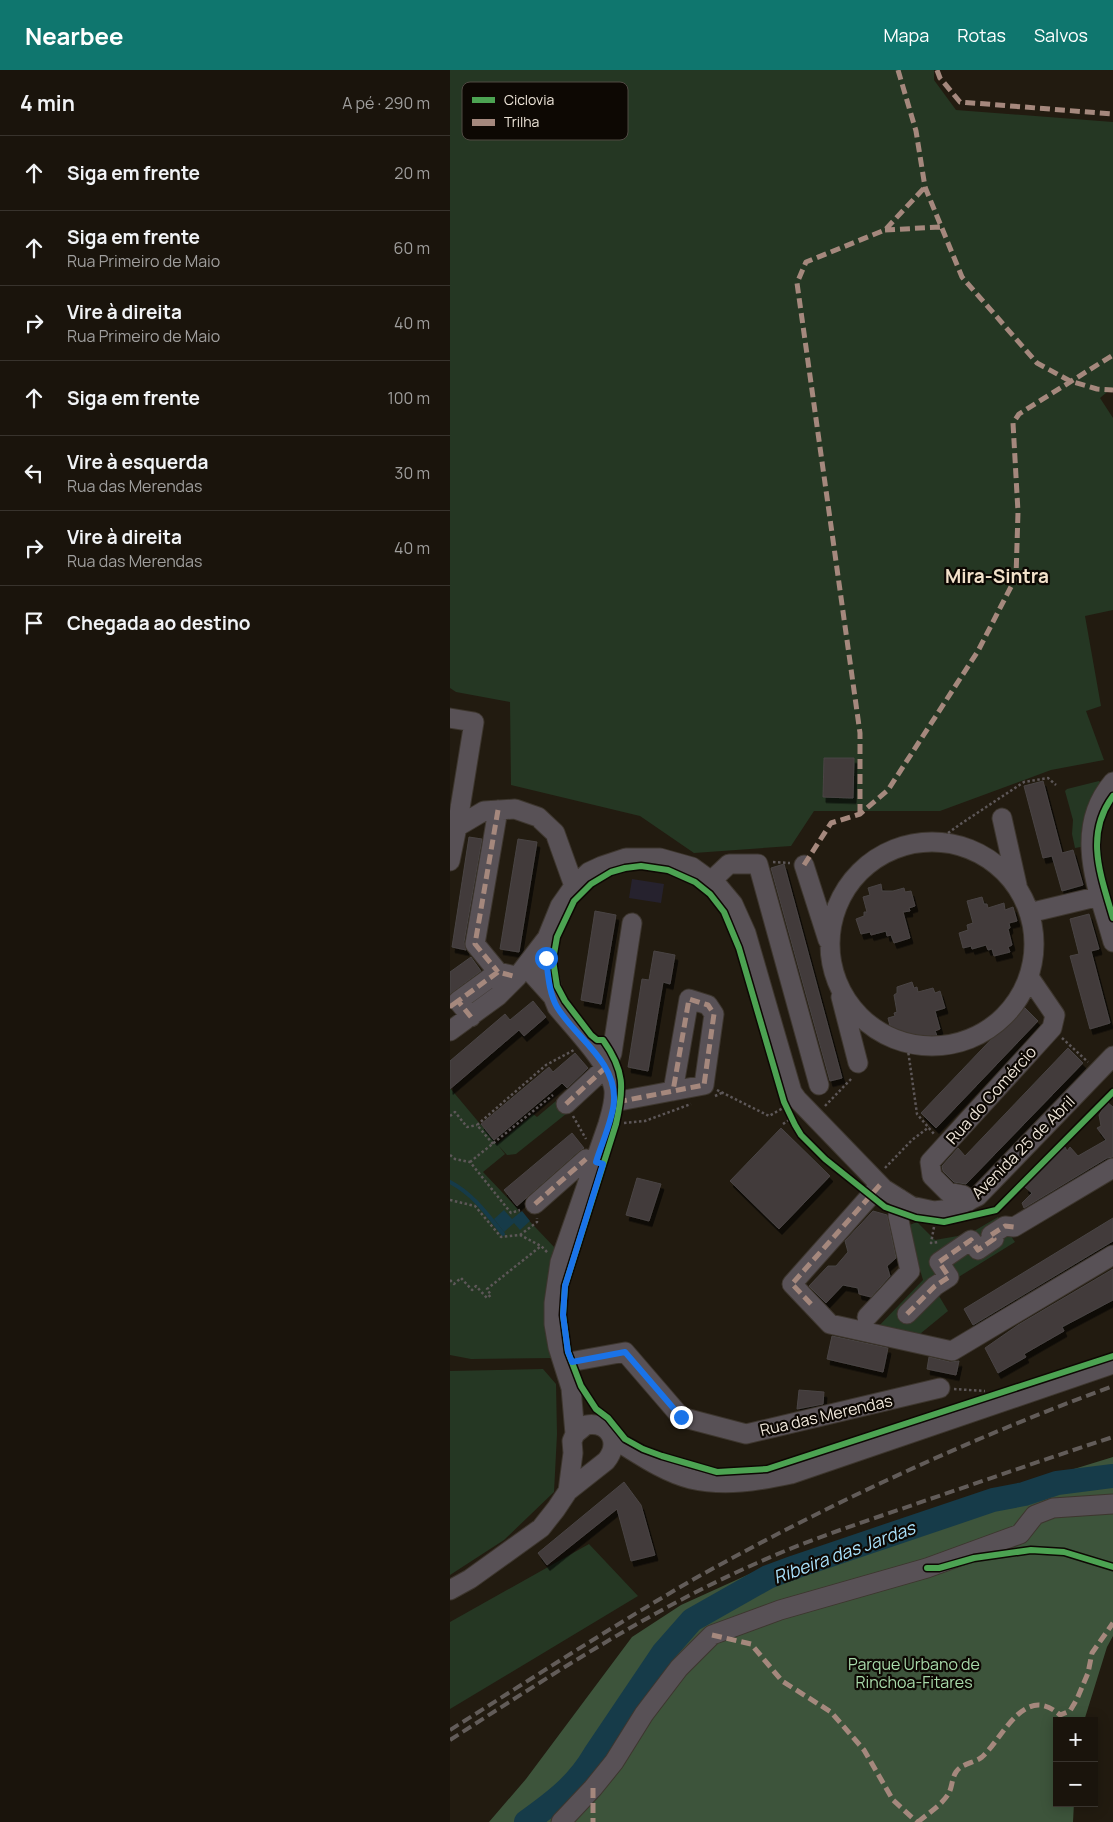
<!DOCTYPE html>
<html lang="pt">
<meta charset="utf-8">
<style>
body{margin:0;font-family:Manrope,sans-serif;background:#27211a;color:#f1f3f6}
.controls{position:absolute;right:15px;bottom:15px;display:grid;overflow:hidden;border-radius:0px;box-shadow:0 2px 12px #0003}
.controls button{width:45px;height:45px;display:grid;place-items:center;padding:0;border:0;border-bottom:1px solid #38332d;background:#1a140c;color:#f1f3f6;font:25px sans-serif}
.stop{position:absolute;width:15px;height:15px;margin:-11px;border:4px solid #1a73e8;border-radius:50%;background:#fff}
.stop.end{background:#1a73e8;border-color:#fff;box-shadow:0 1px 5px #0008}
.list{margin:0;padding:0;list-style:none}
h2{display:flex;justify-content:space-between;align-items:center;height:65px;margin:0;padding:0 20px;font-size:21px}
h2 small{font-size:16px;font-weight:400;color:#9f9e9d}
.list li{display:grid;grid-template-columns:32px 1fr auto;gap:15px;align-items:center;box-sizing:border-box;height:75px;padding:0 20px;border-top:1px solid #38332d}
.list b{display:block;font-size:19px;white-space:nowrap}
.list p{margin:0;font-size:16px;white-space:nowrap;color:#9f9e9d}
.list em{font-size:16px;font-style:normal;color:#9f9e9d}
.icon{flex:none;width:28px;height:28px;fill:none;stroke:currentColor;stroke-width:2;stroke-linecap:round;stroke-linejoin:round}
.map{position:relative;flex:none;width:663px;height:1752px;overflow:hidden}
header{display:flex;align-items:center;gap:30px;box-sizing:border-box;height:70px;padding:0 25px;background:#0f766e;color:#fff}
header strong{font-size:24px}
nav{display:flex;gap:28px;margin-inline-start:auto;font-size:18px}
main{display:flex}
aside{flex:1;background:#1a140c}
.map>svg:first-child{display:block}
.industrial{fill:#26222e}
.green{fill:#253723}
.forest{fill:#3d543b}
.water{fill:#163b49}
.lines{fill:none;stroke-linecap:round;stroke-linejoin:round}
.stream{stroke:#163b49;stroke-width:4}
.river{stroke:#163b49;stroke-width:24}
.building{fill:#423b3b;stroke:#494444;filter:url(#shadow)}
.minor-casing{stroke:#3d362e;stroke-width:21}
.path{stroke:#5d5758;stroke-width:2.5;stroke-dasharray:2.5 2.5;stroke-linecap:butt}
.minor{stroke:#585156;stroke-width:19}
.rail{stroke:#625c59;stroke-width:4;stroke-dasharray:10 5;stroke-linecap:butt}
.quiet{stroke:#a5887d;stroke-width:5;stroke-dasharray:10 5;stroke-linecap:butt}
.cycleway-casing{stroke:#0d0803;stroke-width:9}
.cycleway{stroke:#4ca352;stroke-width:6}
.route{stroke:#1a73e8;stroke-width:6}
.labels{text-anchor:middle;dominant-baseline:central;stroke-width:4.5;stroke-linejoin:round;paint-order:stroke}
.street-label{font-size:16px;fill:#eee5d9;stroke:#0d0803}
.park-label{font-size:16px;fill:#a8daaa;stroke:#0d0803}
.water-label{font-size:18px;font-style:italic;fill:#a9e1fb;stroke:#0d0803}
.quarter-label{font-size:19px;font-weight:bold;fill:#f3e1ca;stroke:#0d0803}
.key{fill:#0d0803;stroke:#504a43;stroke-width:1}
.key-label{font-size:14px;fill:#eee5d9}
</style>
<header>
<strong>Nearbee</strong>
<nav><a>Mapa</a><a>Rotas</a><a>Salvos</a></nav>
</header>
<main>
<aside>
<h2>4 min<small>A pé · 290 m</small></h2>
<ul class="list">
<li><svg class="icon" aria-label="ahead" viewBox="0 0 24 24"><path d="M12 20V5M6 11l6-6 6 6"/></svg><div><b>Siga em frente</b></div><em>20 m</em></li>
<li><svg class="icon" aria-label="ahead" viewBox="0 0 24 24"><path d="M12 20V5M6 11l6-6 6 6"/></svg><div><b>Siga em frente</b><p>Rua Primeiro de Maio</p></div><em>60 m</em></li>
<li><svg class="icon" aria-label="right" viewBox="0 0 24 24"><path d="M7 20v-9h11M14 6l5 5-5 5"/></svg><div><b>Vire à direita</b><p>Rua Primeiro de Maio</p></div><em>40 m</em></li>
<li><svg class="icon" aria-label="ahead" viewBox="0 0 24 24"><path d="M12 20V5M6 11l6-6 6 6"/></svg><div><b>Siga em frente</b></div><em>100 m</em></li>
<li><svg class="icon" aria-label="left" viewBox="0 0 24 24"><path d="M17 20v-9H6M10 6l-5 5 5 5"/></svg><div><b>Vire à esquerda</b><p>Rua das Merendas</p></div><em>30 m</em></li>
<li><svg class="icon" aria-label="right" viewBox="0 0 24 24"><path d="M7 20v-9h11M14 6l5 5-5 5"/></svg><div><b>Vire à direita</b><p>Rua das Merendas</p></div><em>40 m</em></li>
<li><svg class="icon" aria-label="arrive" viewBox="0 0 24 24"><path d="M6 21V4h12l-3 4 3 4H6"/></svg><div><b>Chegada ao destino</b></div></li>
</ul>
</aside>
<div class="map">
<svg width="663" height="1752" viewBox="0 0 663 1752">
<defs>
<filter id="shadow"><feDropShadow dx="3" dy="5.5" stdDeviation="0" flood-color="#0009"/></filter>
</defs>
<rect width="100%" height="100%" fill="#221b10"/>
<path class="industrial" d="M182 809 214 814 211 833 179 828Z"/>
<path class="green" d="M0 0H484V10L506 40 663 52V317L650 328 663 348V540L635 546 651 636 636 641 654 690 601 700 490 741H364L341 776 244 783 190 746 61 715 60 632 6 622 0 618Z
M649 711 650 712C637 737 631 748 631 777L625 778 622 764 623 750 615 721 617 719Z
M0 1018 47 1074 83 1044 87 1047 106 1031 116 1044 66 1084 57 1085 48 1075 55 1084 33 1102 105 1178 98 1220 105 1288 21 1289 0 1285Z
M548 1147 565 1172 486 1221 498 1241 465 1268 426 1259 473 1210 457 1156 467 1152 485 1170 519 1164Z
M93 1299 106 1314 107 1364 104 1422 54 1470 0 1505V1301Z
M139 1474 188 1526 0 1639V1552Z"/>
<path class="forest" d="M663 1387V1566L657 1577 634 1651H607V1733H624L623 1752H39L76 1709 182 1567 231 1535 306 1501 400 1468Z"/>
<path class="water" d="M54 1140 62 1149 72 1141 80 1151 70 1160 64 1153 54 1162 44 1149Z"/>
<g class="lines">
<path class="stream" d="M0 1112C23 1124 37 1144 53 1164
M342 1488 345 1497"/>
<path class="river" d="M76 1752C104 1732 127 1715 145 1684L213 1583 242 1550 318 1507 345 1497 543 1430 574 1424 607 1413 663 1406"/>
</g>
<path class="building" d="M374 688H404L403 728 373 727Z
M593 711 612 783 623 780 633 815 612 821 602 786 593 788 574 716Z
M19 767 32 769 14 872 16 880 2 877Z
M68 769 87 772 69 882 50 879Z
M334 794 392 1008 380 1011 321 798Z
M431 814 432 821H443L454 818 455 822 461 821 465 836 459 838 460 841 453 842 460 868 444 873 441 865 437 866 436 861 421 865 420 862 411 864 406 849 414 846V842H417L413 827 420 825 418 818Z
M532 827 534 834H537L538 838 554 833 555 840 563 837 567 851 559 853 560 858 558 859 562 875 558 877 560 882 544 886 542 879 538 880 536 875 522 879 521 876 513 878 509 863 518 860 517 855 523 853 517 831Z
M145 841 166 845 151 934 131 930Z
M639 844 649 879 641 881 660 953 640 959 620 886 629 884 620 849Z
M204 881 225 885 220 914 213 912 198 1001 178 997 192 909 199 910Z
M21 887 31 901 0 924V902Z
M462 912 464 918 467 917 468 922 483 918 485 923 490 921 495 938 485 941 490 959 485 961 488 968 472 973 469 966 461 964 451 967 449 962 442 964 438 948 445 946 444 943 447 942 444 925 447 923V917Z
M83 931 96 947 74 966 69 960 0 1019V991L55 944 60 950Z
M573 936 588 951 486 1058 471 1043Z
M618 978 633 993 516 1114 504 1112 493 1101 492 1096 508 1078 515 1086Z
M125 983 138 998 117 1018 112 1013 44 1070 31 1054 99 997 103 1002Z
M657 1032 663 1037V1087L657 1088 574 1138 572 1133 582 1123 575 1117 615 1077 617 1081 620 1077 628 1086 656 1070 647 1058 651 1056 649 1045Z
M331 1058 380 1106 329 1159 280 1111Z
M122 1063 134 1078 129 1081 67 1136 54 1120Z
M187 1108 211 1114 199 1151 176 1145Z
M423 1141 437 1145 446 1188 437 1196 440 1206 421 1227 409 1224 408 1218 393 1215 376 1233 359 1216 378 1196H386L398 1182 395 1171Z
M663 1148V1171L523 1255 514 1239Z
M663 1199V1230L612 1257 614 1261 574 1284 576 1287 548 1303 535 1278 568 1255Z
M382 1266 438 1278 433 1302 377 1289Z
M479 1287 500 1292 509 1291 506 1305 477 1299Z
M349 1320 374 1322 373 1334 347 1339Z
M174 1412 191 1435 205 1485 181 1491 167 1439 97 1495 88 1483Z"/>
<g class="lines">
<defs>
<path id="minor" d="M0 648 24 652 7 757
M663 712C622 760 648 818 663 872
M48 740 25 874 48 902
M552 748 567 815
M380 874a102 102 0 1 1 204 0a102 102 0 1 1-204 0Z
M0 791 7 757 34 741 65 739 88 747 105 763 124 816
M354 795 378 870
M261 811 279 794H308L369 1015
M579 843 650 826
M97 868 96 888 103 926
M76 897 103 927 107 937C123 957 161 995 164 1020 165 1032 161 1043 158 1054L110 1192 104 1233V1254L108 1277 121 1318 125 1364
M391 927 408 993
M21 947 8 931 48 902 61 905
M0 961 48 926 67 907 97 868 110 836 124 816 139 802 152 796 176 788H210L242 797 268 816 283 834 296 863 342 1022 347 1029 434 1119 461 1136 484 1141 502 1139 528 1126 663 986
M164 1032 254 1015 264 944 258 935 239 929 223 1021
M116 1034 156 997 162 983 182 853
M430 1115 342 1214 380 1254 502 1281 663 1185
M519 1131 513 1125 498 1122 482 1106 480 1092 602 958 605 945 579 907
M85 1134 136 1089
M457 1244 485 1216 499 1207 489 1192 521 1170 528 1180 544 1169 541 1165 555 1156 564 1157 663 1098
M417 1247 460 1201 448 1146 450 1129
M114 1293 175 1282 231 1347 296 1364 490 1318
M162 1368C187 1383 213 1402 241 1409 275 1417 308 1411 341 1404L663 1294
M0 1520 20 1509 91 1458 106 1439 118 1421 156 1391C171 1373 160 1351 136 1355L125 1364 122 1371 123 1383 118 1421
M111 1752 143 1718 164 1692 194 1644 229 1598 262 1565 330 1540 477 1498 570 1464 585 1445 603 1438 663 1434"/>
</defs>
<use href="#minor" class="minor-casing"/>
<path class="path" d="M486 772 509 755 574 712 598 708 606 715
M323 792 340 793
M612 968 638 992
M457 973 467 1044 484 1064
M267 1020 319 1046 335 1037
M265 1026 274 1022
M375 1036 402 1008
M0 1046 5 1042 17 1057 27 1055
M123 1046 136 1069
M174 1053 195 1051 241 1034
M333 1054 342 1048
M43 1074 27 1055 96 995 124 980
M0 1085 5 1089 20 1092 61 1143 70 1140
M20 1092 103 1025
M435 1098 462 1070 479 1057
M0 1130 25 1136 51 1167 70 1165 91 1176 98 1183
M484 1157 481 1173 489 1172
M70 1165 87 1152V1148
M0 1210 4 1214 11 1208 22 1220 26 1216 37 1228 41 1225 37 1219 91 1176
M504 1319 535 1321"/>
<use href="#minor" class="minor"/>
<path class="rail" d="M0 1660C81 1609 161 1557 244 1509 378 1434 519 1369 663 1316
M0 1670C100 1606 198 1541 307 1493 362 1468 420 1450 477 1430 539 1409 601 1387 663 1367"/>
<path class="quiet" d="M448 0 466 61 475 117 512 207 587 293 620 311 647 319 663 320
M487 0 490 8 510 32 663 44
M435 160 490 157
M48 740 25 874 48 902
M410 744V663L347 213 356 192 435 160 475 117
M354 795 381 753 410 744 438 720 528 581 566 507 568 442 563 353 569 344 663 285
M0 935 1 936 8 931
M21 947 8 931 48 902 67 907
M167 1032 254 1015 264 944 258 935 239 929 223 1021
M116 1034 156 997
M85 1134 136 1089
M361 1234 342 1214 430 1115
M457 1244 485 1216 499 1207 489 1192 521 1170 528 1180 544 1169 541 1165 555 1156 564 1157
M262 1565 301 1574 332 1611 381 1642 414 1680 443 1730 467 1752
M143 1718V1752
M468 1752C477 1744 492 1735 499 1723 502 1717 502 1708 506 1702 512 1693 525 1693 532 1687 554 1667 574 1613 610 1645L620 1641 627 1629 638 1603 642 1583 663 1553"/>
<defs>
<path id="cycleway" d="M663 726C634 765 651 806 663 848
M663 1022 546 1140 494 1152 466 1148 435 1137 375 1089 351 1065 345 1055 334 1032 289 878 274 842 260 824 245 812 218 800 191 796 175 798 161 802 141 814 124 831 107 867 103 890 107 916 115 931 141 965 147 970H153C175 1001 174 1018 166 1054L115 1216 113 1245 118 1282 131 1316 146 1339 158 1348 175 1369 193 1379 212 1386 267 1402 317 1399 663 1286
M477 1498H489L524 1488 581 1480 614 1482 663 1497"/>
</defs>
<use href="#cycleway" class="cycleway-casing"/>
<use href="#cycleway" class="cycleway"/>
</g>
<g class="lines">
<path class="route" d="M96 888C98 904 99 923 107 937 125 967 166 991 164 1030 164 1047 151 1075 146 1092L153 1094 115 1216 113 1245 118 1282 122 1292 175 1282 231 1347"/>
</g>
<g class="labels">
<g class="street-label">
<text transform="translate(541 1025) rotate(-48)">Rua do Comércio</text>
<text transform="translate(573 1077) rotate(-45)">Avenida 25 de Abril</text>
<text transform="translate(376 1345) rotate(-13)">Rua das Merendas</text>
</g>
<g class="park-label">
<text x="464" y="1594">Parque Urbano de<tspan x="464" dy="18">Rinchoa-Fitares</tspan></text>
</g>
<g class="water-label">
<text transform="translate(394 1482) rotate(-20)">Ribeira das Jardas</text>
</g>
<g class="quarter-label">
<text x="547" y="506">Mira-Sintra</text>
</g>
</g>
<rect x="12" y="12" width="166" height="58" rx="8" class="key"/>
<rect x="22" y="27" width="23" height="6" fill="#4ca352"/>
<rect x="22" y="49" width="23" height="7" fill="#a5887d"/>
<g class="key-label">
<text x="54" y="35">Ciclovia</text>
<text x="54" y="57">Trilha</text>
</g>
</svg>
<div class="controls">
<button>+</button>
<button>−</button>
</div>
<div class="stop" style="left:96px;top:888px"></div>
<div class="stop end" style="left:231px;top:1347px"></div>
</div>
</main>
